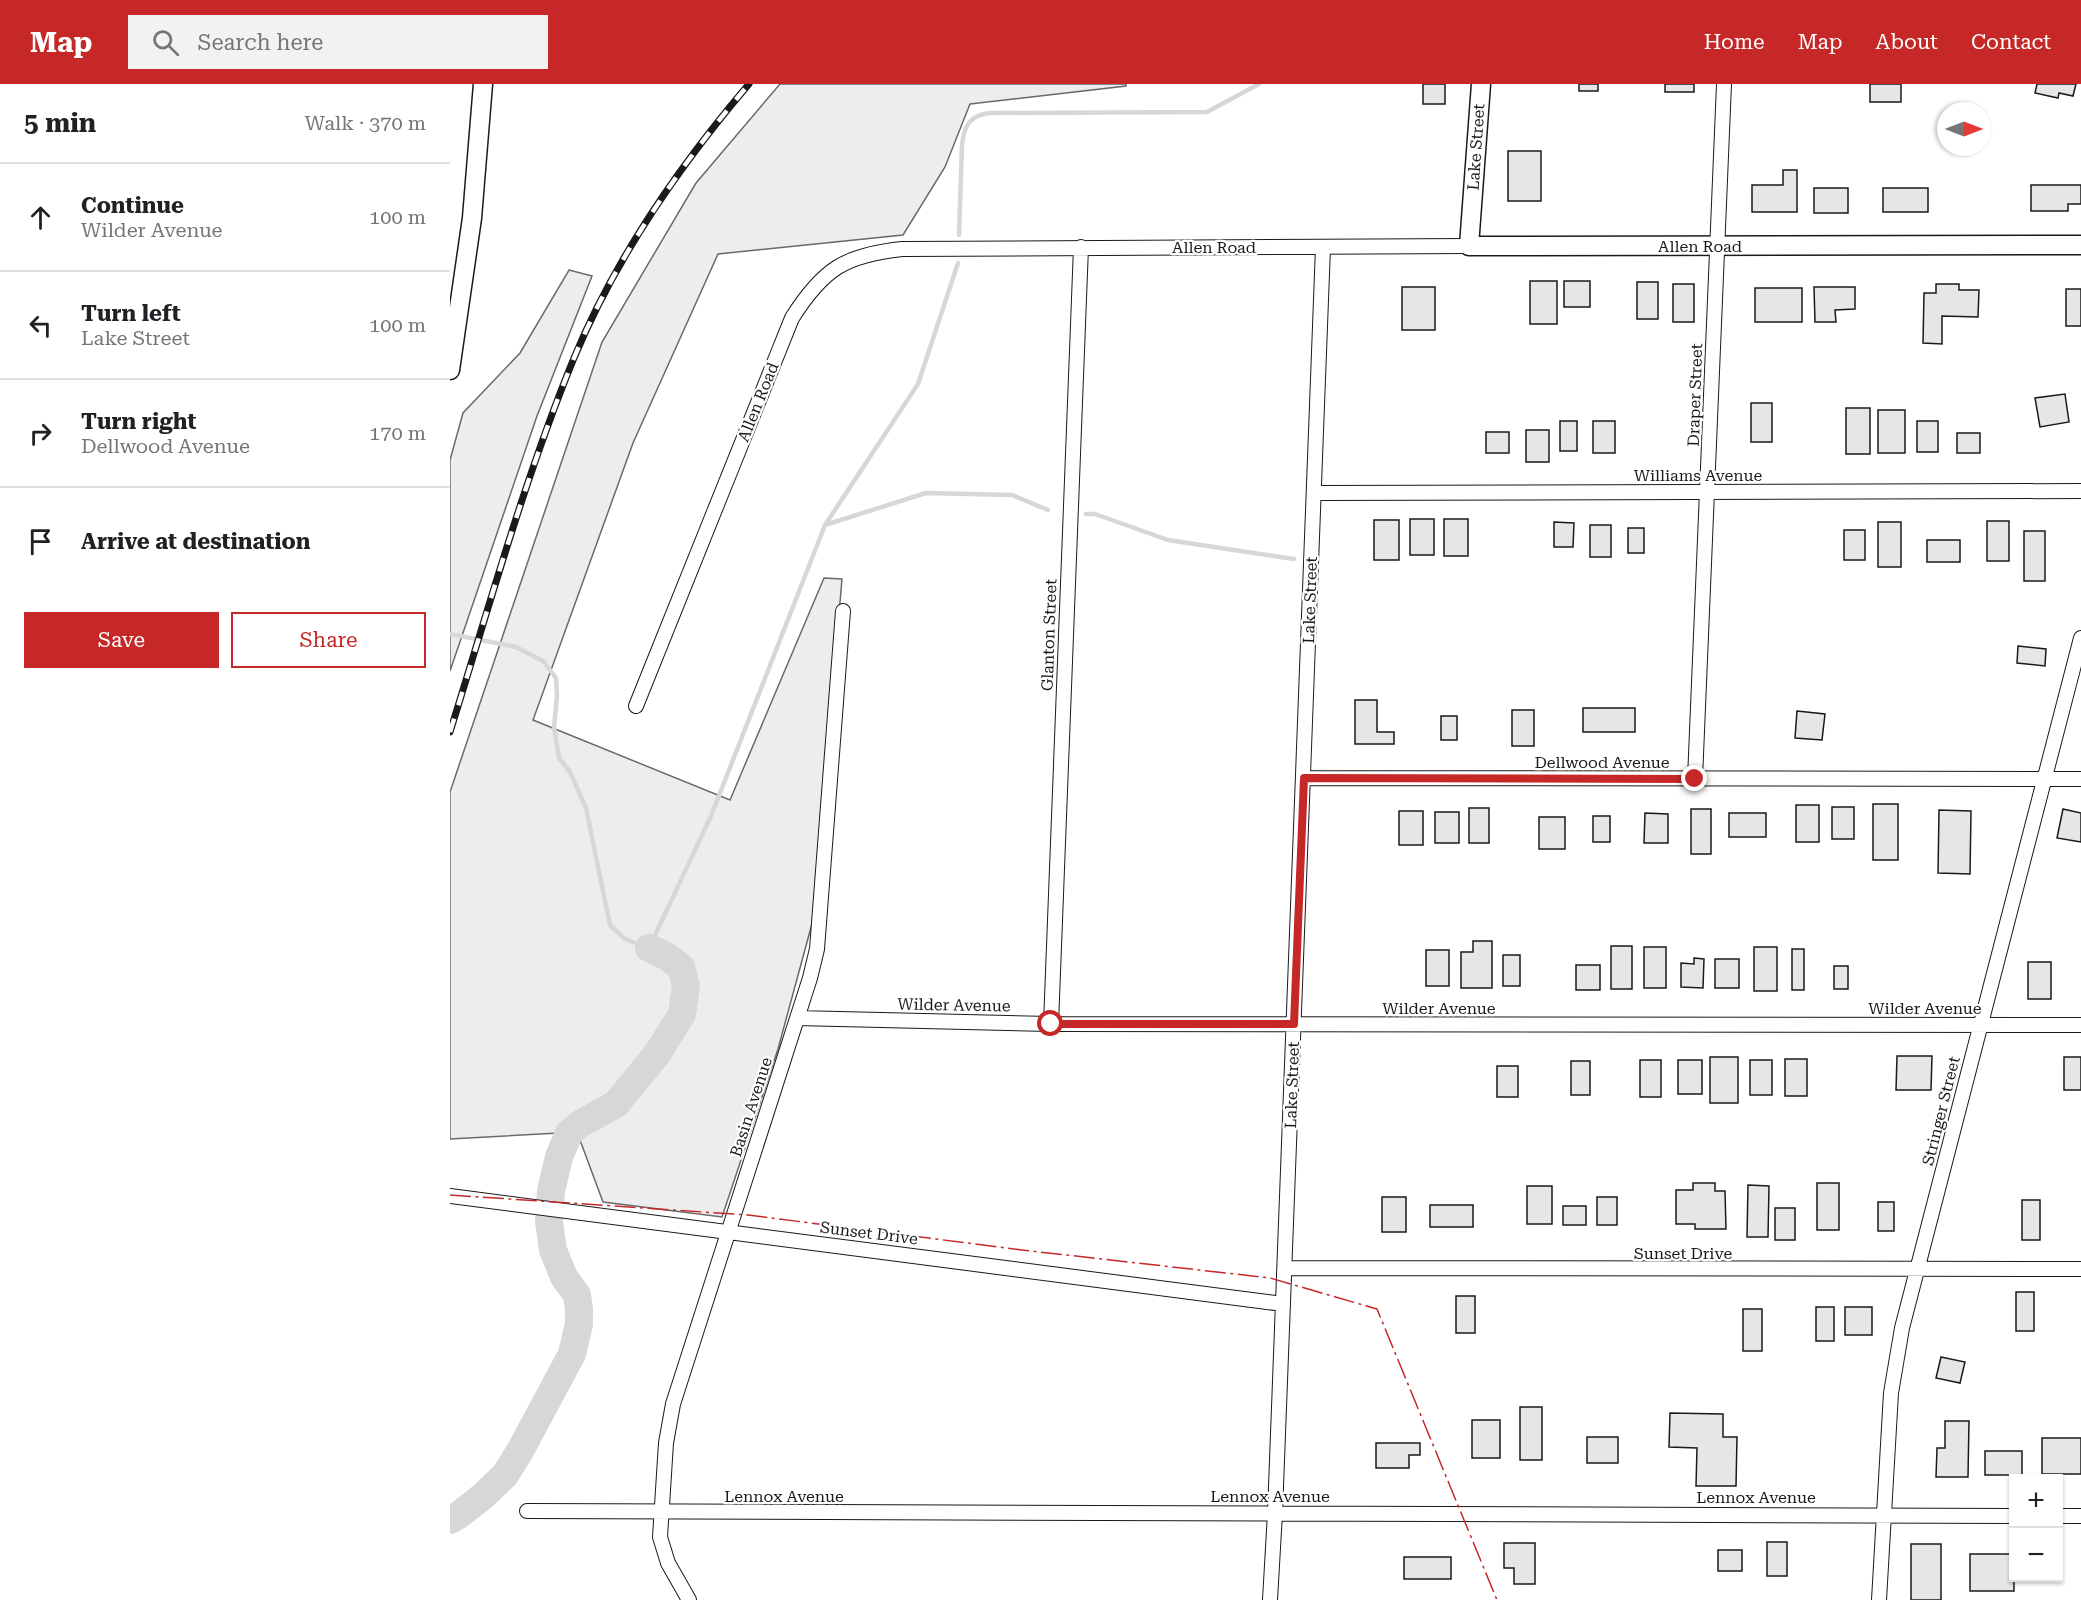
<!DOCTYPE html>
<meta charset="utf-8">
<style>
body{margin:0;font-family:"Roboto Serif",serif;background:#f2f2f2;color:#202124}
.controls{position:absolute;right:18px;bottom:18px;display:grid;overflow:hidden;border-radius:0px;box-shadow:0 2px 4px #0004}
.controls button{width:54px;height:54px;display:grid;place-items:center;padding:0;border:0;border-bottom:2px solid #e0e0e0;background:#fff;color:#202124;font:30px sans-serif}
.compass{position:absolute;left:1487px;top:18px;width:54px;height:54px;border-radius:50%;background:#fff;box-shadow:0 2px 4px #0004;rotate:90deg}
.stop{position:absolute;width:18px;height:18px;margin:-14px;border:4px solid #c62828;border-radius:50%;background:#fff}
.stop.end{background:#c62828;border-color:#fff;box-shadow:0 2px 6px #0008}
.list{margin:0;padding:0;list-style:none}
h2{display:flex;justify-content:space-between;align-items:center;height:78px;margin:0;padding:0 24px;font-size:26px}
h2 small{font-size:20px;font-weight:400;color:#757577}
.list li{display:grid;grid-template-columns:39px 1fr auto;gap:18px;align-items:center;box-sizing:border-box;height:108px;padding:0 24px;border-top:2px solid #e0e0e0}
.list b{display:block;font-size:22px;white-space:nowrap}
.list p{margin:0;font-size:20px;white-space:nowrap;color:#757577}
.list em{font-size:20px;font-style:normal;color:#757577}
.actions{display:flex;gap:12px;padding:18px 24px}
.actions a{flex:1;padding:14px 0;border:2px solid #c62828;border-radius:0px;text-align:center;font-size:21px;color:#c62828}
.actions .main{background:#c62828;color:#fff}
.icon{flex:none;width:33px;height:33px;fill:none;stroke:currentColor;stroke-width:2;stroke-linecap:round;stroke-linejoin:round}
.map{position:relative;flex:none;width:1631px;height:1516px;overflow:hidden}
header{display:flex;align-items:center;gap:36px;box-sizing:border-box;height:84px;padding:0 30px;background:#c62828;color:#fff}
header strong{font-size:28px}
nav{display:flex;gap:33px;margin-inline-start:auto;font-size:21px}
.search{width:420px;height:54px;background:#f2f2f2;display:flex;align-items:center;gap:15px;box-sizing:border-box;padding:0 21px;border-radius:0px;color:#757577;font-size:22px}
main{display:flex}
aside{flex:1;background:#fff}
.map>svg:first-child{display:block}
.built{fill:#ededed;stroke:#6a6a6a;stroke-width:1.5}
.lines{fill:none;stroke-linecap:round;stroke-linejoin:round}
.stream{stroke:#d7d7d7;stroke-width:4.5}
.river{stroke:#d7d7d7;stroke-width:28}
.building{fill:#e6e6e6;stroke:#1a1a1a;stroke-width:1.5}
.minor-casing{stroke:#1a1a1a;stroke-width:16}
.tertiary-casing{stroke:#1a1a1a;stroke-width:21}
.minor{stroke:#fff;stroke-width:14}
.tertiary{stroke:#fff;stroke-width:18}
.rail-casing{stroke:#1a1a1a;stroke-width:7}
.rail{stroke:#fff;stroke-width:4.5;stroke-dasharray:14;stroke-linecap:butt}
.power{stroke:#c62828;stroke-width:1.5;stroke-dasharray:21 4.5 3 4.5;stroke-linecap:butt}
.route{stroke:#c62828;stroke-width:8}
.labels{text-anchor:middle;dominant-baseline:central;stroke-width:4.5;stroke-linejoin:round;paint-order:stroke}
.street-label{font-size:16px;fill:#1a1a1a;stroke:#fff}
</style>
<header>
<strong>Map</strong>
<div class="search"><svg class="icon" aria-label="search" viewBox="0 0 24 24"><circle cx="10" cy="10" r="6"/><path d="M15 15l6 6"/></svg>Search here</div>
<nav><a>Home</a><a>Map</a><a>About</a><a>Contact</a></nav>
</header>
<main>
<aside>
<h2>5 min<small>Walk · 370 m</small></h2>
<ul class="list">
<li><svg class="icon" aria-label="ahead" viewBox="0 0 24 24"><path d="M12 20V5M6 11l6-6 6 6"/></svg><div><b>Continue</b><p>Wilder Avenue</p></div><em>100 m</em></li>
<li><svg class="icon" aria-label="left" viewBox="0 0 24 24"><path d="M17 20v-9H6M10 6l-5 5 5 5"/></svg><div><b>Turn left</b><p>Lake Street</p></div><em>100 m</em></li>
<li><svg class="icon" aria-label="right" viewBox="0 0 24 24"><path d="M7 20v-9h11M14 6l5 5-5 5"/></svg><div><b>Turn right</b><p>Dellwood Avenue</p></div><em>170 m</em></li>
<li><svg class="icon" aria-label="arrive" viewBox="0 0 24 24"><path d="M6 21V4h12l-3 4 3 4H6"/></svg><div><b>Arrive at destination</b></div></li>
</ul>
<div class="actions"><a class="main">Save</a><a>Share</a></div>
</aside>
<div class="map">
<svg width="1631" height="1516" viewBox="0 0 1631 1516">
<rect width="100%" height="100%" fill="#fff"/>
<path class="built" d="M330 0H676V2L520 20 495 83 453 151 268 170 183 359 83 636 280 716 374 494 392 495 363 836 328 965 272 1133 153 1118 127 1048 0 1055V708L152 258 246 99Z
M119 186 142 192 87 332 0 587V376L13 329 70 269Z"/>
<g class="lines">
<path class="stream" d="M509 151 512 61C514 42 519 32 539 29L757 28 809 0
M636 430H645L718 456 844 475
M375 441 476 409 562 411 598 426
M0 550 66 563 93 577 106 594 107 612 104 643 109 674 120 688 136 724 160 841 175 855 199 864 261 732 375 441 468 300 508 179"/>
<path class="river" d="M0 1436 9 1431 33 1412 55 1391 70 1367 122 1270 129 1240V1225L127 1211 114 1193 103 1166 99 1138 101 1107 109 1073 119 1049 130 1040 166 1020 207 970 232 930 236 902 231 883 216 872 199 864"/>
</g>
<path class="building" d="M973 0H995V20H973Z
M1129 0H1148V7H1129Z
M1215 0H1244V8H1215Z
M1420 0H1451V18H1420Z
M1587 0H1626L1623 12 1609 9 1608 14 1585 9Z
M1058 67H1091V117H1058Z
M1333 86H1347V128H1302V101H1333Z
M1581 101H1631V120H1618V127H1581Z
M1364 104H1398V129H1364Z
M1433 104H1478V128H1433Z
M1080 197H1107V240H1080Z
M1114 197H1140V223H1114Z
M1187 198H1208V235H1187Z
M1223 200H1244V238H1223Z
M1486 200H1509V206H1529L1528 233 1492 232V260L1473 259 1474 209H1486Z
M952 203H985V246H952Z
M1364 203H1405V225L1385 226 1386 238H1365Z
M1305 204H1352V238H1305Z
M1616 205H1631V242H1616Z
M1615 310 1619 338 1590 343 1585 314Z
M1301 319H1322V358H1301Z
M1396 324H1420V370H1396Z
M1428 326H1455V369H1428Z
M1110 337H1127V367H1110Z
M1143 337H1165V369H1143Z
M1467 337H1488V368H1467Z
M1076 346H1099V378H1076Z
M1036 348H1059V369H1036Z
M1507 349H1530V369H1507Z
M960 435H984V471H960Z
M994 435H1018V472H994Z
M924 436H949V476H924Z
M1537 437H1559V477H1537Z
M1104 438 1124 439 1123 463H1104Z
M1428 438H1451V483H1428Z
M1140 441H1161V473H1140Z
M1178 444H1194V469H1178Z
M1394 446H1415V476H1394Z
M1574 447H1595V497H1574Z
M1477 456H1510V478H1477Z
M1568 562 1596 565 1595 582 1567 579Z
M905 616H927V648H944V660H905Z
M1133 624H1185V648H1133Z
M1062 626H1084V662H1062Z
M1347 627 1375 630 1372 656 1345 654Z
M991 632H1007V656H991Z
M1423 720H1448V776H1423Z
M1346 721H1369V758H1346Z
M1382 723H1404V755H1382Z
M1019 724H1039V759H1019Z
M1241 725H1261V770H1241Z
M1613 725 1631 729V758L1607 754Z
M1489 726 1521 727 1520 790 1488 789Z
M949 727H973V761H949Z
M985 728H1009V759H985Z
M1195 729 1218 730V759H1194Z
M1279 729H1316V753H1279Z
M1143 732H1160V758H1143Z
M1089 733H1115V765H1089Z
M1023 857H1042V904H1011V868H1023Z
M1161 862H1182V905H1161Z
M1194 863H1216V904H1194Z
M1304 863H1327V907H1304Z
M1342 865H1354V906H1342Z
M976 866H999V902H976Z
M1053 871H1070V902H1053Z
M1244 874 1254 875 1253 904 1231 903V879L1244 880Z
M1265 875H1289V904H1265Z
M1578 878H1601V915H1578Z
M1126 881H1150V906H1126Z
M1384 882H1398V905H1384Z
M1447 972H1482L1481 1006H1446Z
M1260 973H1288V1019H1260Z
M1614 973H1631V1006H1614Z
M1335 975H1357V1012H1335Z
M1190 976H1211V1013H1190Z
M1228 976H1252V1010H1228Z
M1300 976H1322V1011H1300Z
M1121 977H1140V1011H1121Z
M1047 982H1068V1013H1047Z
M1243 1099H1265V1107H1275L1276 1145H1245V1140H1226V1106H1243Z
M1367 1099H1389V1146H1367Z
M1298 1101 1319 1102 1318 1153H1297Z
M1077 1102H1102V1140H1077Z
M932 1113H956V1148H932Z
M1147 1113H1167V1141H1147Z
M1572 1116H1590V1156H1572Z
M1428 1118H1444V1147H1428Z
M980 1121H1023V1143H980Z
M1113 1122H1136V1141H1113Z
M1325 1124H1345V1156H1325Z
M1566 1208H1584V1247H1566Z
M1006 1212H1025V1249H1006Z
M1366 1223H1384V1257H1366Z
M1395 1223H1422V1251H1395Z
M1293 1225H1312V1267H1293Z
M1491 1273 1515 1278 1510 1299 1486 1294Z
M1070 1323H1092V1376H1070Z
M1220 1329 1273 1330V1353H1287L1286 1402H1246L1247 1364 1219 1363Z
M1022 1336H1050V1374H1022Z
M1495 1337H1519L1518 1393H1486L1487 1364H1495Z
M1137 1353H1168V1379H1137Z
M1592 1354H1631V1390H1592Z
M926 1359H970V1371H959V1384H926Z
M1535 1367H1572V1391H1535Z
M1317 1458H1337V1492H1317Z
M1054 1459H1085V1500H1064V1484H1054Z
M1461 1460H1491V1516H1461Z
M1268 1466H1292V1487H1268Z
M1520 1470H1564V1507H1520Z
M954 1473H1001V1495H954Z"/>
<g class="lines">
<defs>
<path id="minor" d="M864 409 1631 407
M186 622 342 234C373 185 395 171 452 165L1019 162
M854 694 1631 695
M1245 695 1274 0
M347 934 601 940 1631 941
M601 940 631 163
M0 1112 833 1220
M835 1184 1631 1185
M77 1427 1564 1432
M1608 1432H1631
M239 1516 218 1479 210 1453 216 1359 223 1320 360 894 367 865 393 527
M820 1516 825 1429 873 163
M1429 1516 1441 1309 1452 1244 1631 554"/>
<path id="tertiary" d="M1031 0 1019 162 1631 161
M0 286 22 134 33 0"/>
</defs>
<use href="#minor" class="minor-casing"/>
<use href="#tertiary" class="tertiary-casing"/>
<use href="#minor" class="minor"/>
<use href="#tertiary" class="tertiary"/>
<defs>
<path id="rail" d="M0 648C39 523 74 396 124 274 165 175 230 81 299 0"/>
</defs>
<use href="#rail" class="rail-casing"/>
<use href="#rail" class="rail"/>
<path class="power" d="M0 1111 298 1131 572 1166 820 1194 927 1225 1047 1516"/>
</g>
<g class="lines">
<path class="route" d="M601 940H844L854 694 1245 695"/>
</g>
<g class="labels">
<g class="street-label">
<text transform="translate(1026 63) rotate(-86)">Lake Street</text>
<text x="1250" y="162">Allen Road</text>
<text x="764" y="163">Allen Road</text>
<text transform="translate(1245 311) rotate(-88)">Draper Street</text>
<text transform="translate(308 318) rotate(-68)">Allen Road</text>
<text x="1248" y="391">Williams Avenue</text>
<text transform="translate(860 516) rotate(-88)">Lake Street</text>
<text transform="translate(599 551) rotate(-88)">Glanton Street</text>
<text x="1152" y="678">Dellwood Avenue</text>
<text transform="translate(504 921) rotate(1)">Wilder Avenue</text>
<text x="989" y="924">Wilder Avenue</text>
<text x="1475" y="924">Wilder Avenue</text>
<text transform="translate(842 1001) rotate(-88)">Lake Street</text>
<text transform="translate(301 1023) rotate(-72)">Basin Avenue</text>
<text transform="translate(1491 1027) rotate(-76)">Stringer Street</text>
<text transform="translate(419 1149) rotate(7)">Sunset Drive</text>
<text x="1233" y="1169">Sunset Drive</text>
<text x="334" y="1412">Lennox Avenue</text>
<text x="820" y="1412">Lennox Avenue</text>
<text x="1306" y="1413">Lennox Avenue</text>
</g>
</g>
</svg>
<div class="controls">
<button>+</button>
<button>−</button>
</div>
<svg class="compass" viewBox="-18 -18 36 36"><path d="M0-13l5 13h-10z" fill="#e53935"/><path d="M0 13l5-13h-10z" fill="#757577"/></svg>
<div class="stop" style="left:601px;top:940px"></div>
<div class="stop end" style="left:1245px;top:695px"></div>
</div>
</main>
